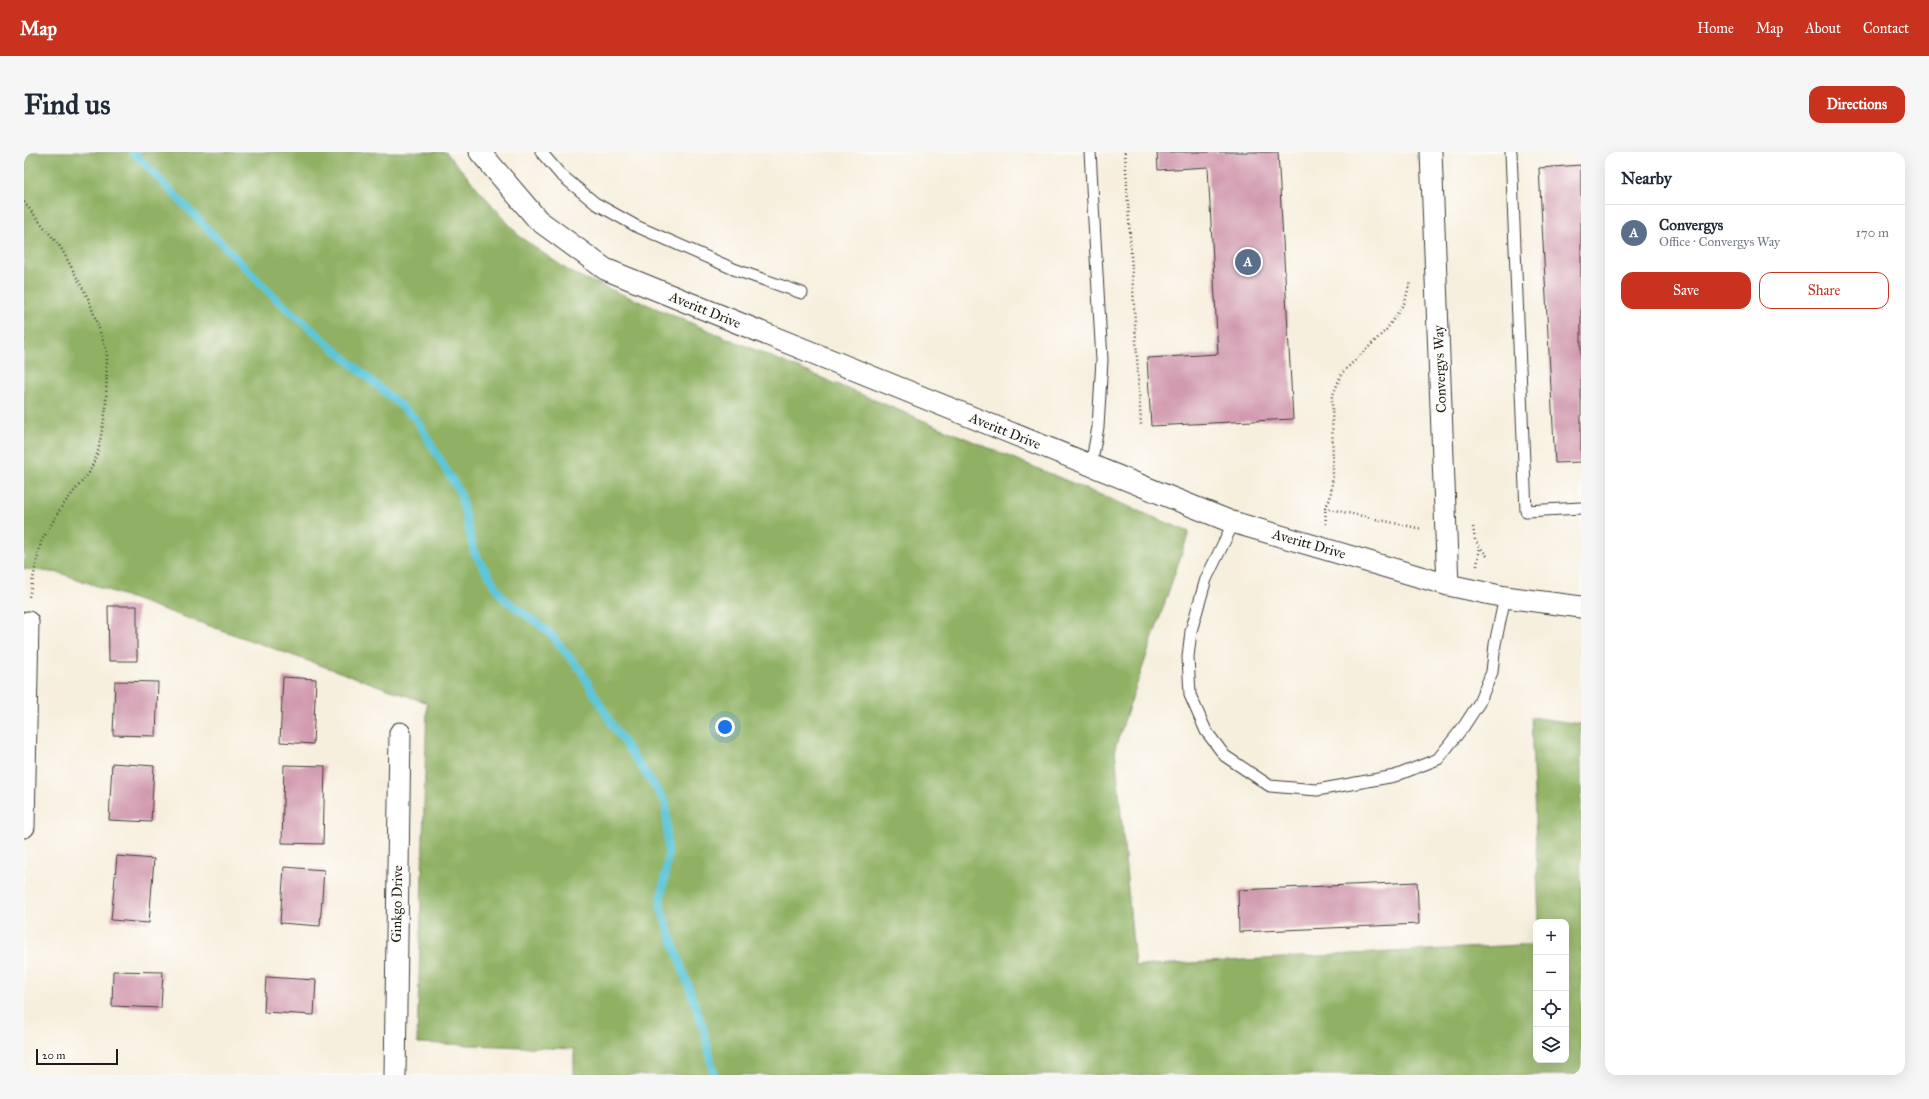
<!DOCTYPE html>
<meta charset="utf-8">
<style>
body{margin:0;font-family:"IM FELL Great Primer",serif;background:#f6f6f7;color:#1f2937}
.controls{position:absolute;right:12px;bottom:12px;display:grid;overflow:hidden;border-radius:8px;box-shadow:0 4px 16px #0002}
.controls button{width:36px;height:36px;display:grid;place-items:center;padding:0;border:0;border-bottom:1px solid #e0e1e3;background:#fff;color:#1f2937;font:20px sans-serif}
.scale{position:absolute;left:12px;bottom:10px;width:82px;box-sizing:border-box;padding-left:4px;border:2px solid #1c1c1c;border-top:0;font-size:11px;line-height:14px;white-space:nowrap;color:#1c1c1c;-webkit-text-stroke:3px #fdfcf7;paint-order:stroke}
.you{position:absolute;left:701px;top:575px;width:14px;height:14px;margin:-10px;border:3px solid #fff;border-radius:50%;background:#1a73e8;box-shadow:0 0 0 6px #1a73e833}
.badge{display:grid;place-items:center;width:26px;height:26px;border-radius:50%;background:#c8321e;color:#fff;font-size:13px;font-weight:700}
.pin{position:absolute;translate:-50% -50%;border:2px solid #fff;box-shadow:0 1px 4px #0006}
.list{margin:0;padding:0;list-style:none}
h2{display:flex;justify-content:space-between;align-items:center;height:52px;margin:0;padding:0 16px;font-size:17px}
h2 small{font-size:13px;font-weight:400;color:#747a83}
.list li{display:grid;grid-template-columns:26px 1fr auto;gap:12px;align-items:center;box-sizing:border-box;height:56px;padding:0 16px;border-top:1px solid #e0e1e3}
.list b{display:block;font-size:15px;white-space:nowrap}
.list p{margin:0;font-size:13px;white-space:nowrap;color:#747a83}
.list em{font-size:13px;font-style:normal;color:#747a83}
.actions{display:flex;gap:8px;padding:12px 16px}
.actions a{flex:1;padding:9px 0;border:1px solid #c8321e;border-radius:12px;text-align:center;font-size:14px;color:#c8321e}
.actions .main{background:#c8321e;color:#fff}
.icon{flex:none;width:22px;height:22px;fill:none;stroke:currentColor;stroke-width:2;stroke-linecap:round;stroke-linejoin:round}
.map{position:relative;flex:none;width:1557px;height:923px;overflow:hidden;border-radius:12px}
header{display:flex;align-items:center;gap:24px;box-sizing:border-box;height:56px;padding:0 20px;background:#c8321e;color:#fff}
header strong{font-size:19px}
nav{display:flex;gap:22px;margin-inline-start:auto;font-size:14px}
.intro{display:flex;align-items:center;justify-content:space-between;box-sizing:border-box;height:96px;padding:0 24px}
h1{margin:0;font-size:28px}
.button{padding:10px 18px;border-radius:12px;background:#c8321e;color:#fff;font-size:14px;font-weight:700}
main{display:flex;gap:24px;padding:0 24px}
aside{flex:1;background:#fff;border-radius:12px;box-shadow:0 4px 16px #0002}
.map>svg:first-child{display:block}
.forest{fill:#90b164;stroke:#566640}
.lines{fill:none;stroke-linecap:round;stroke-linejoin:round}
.stream{stroke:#5dc6d9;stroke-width:8}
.building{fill:#d19aaf}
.lane-casing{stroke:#3d3c39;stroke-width:13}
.street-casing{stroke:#3d3c39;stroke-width:23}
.path{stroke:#3d3c39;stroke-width:2.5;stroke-dasharray:1 3;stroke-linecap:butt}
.lane{stroke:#fff;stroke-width:11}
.street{stroke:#fff;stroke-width:21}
.labels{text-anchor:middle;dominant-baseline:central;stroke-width:3.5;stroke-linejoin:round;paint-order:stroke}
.street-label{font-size:14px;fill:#1c1c1c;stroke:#fdfcf7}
</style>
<header>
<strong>Map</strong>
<nav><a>Home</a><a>Map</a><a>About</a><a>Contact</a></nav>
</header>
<div class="intro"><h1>Find us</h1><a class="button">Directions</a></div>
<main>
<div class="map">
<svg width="1557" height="923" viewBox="0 0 1557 923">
<rect width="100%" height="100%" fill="#fdfcf7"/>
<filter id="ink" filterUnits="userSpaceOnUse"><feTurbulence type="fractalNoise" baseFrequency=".025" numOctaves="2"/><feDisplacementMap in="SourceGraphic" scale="8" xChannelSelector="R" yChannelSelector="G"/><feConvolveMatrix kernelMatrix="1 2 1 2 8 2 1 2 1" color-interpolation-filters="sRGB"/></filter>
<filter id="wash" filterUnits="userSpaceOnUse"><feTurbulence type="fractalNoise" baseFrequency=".012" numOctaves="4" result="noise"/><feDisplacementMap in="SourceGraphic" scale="16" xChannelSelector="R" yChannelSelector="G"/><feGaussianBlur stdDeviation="0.9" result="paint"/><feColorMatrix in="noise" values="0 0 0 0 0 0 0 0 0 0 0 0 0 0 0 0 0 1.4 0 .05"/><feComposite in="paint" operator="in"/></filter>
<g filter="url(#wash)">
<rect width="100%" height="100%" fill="#f7efde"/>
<path class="forest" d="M0 0H422L496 85 548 121 1165 380 1091 596 1111 814 1512 792V908H1542V770H1515L1507 565 1557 572V923H550V897L393 891 403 551 36 421 0 417Z"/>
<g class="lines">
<path class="stream" d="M109 0 250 145 392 267 436 341 450 400 479 446 524 479 557 519 588 573 642 651 644 704 636 754 680 878 690 923"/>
</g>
<g id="blocks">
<path class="building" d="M1133 0H1254L1269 267 1127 274 1123 206 1194 202 1184 15 1134 18Z
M1557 13V310L1531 311 1515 16Z
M84 454H113V509H85Z
M259 525 292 527 289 592 256 590Z
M91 529 134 530 132 584 89 583Z
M88 611 130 614 127 670 85 668Z
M260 613 301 614 299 692 258 691Z
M93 704 130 707 125 771 87 768Z
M260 715 300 718 296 774 256 771Z
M1393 730 1395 772 1215 780 1214 738Z
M89 819 139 820 137 856 88 854Z
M242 825 292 828 290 863 240 860Z"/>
</g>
</g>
<g filter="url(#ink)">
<use href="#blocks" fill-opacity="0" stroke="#3d3c39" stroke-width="1"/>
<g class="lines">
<defs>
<path id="lane" d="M517 0 536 22 571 51 612 74 712 118 778 141
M1066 0 1078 208 1074 275 1067 314
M1487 0 1502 359 1557 356
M1205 369V380L1182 427 1167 479 1164 505 1166 543 1182 579 1201 604 1246 634 1293 638 1371 624 1414 607 1440 574 1455 551 1468 520 1471 492 1481 445"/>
<path id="street" d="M456 0 514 68 581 117 1205 369 1424 433 1481 445 1557 455
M1407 0 1424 433
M0 675 4 470
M371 923 376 581"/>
</defs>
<use href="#lane" class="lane-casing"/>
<use href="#street" class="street-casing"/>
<path class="path" d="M1101 0 1117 273
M0 50 37 96 65 148 83 200 82 256 74 300 65 321 38 354 17 390 5 445
M1301 356 1398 377
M1302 372 1301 356 1306 347 1309 324 1308 245 1318 221 1362 178 1373 162 1381 150 1386 130
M1449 375 1451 388 1463 404
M1453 414 1456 395"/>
<use href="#lane" class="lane"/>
<use href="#street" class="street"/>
</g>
</g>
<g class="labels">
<g class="street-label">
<text transform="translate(681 158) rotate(22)">Averitt Drive</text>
<text transform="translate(1416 217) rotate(-92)">Convergys Way</text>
<text transform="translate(981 279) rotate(22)">Averitt Drive</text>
<text transform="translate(1285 392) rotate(16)">Averitt Drive</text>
<text transform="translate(373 752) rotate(-89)">Ginkgo Drive</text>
</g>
</g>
</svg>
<div class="controls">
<button>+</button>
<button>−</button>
<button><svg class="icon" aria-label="locate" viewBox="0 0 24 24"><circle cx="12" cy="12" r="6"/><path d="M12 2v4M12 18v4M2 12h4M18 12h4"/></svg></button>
<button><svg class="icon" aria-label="layers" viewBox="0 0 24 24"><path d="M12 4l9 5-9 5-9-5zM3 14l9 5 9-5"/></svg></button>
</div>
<div class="scale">20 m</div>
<div class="you"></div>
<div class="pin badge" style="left:1224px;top:110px;background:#5c6f8a">A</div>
</div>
<aside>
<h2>Nearby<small></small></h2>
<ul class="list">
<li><span class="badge" style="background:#5c6f8a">A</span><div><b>Convergys</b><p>Office · Convergys Way</p></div><em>170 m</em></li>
</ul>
<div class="actions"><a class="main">Save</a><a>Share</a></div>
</aside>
</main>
